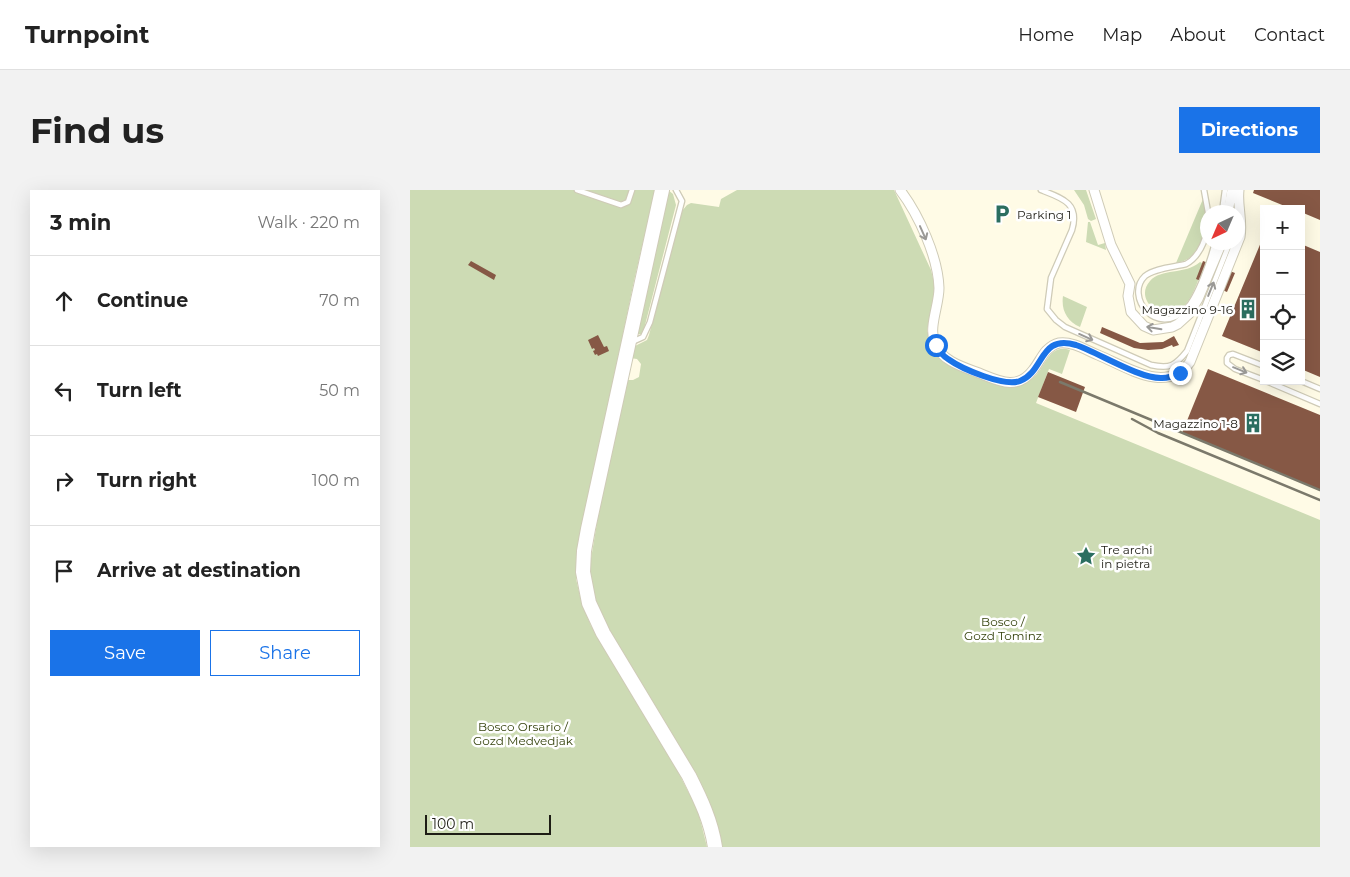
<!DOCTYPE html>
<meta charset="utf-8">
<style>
body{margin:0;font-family:Montserrat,sans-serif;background:#f2f2f2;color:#222}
.controls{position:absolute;right:15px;top:15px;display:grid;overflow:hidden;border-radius:0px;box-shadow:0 5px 20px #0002}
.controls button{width:45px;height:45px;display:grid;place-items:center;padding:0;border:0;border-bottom:1px solid #e0e0e0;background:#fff;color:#222;font:25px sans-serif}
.compass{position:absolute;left:790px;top:15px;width:45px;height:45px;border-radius:50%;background:#fff;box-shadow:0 5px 20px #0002;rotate:224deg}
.scale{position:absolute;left:15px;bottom:12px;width:126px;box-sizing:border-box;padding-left:5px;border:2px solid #1e1d15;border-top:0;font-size:14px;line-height:18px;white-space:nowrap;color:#1e1d15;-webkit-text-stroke:4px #fff;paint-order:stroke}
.stop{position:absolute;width:15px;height:15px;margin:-11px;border:4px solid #1a73e8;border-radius:50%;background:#fff}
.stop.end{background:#1a73e8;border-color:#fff;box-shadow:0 1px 5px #0008}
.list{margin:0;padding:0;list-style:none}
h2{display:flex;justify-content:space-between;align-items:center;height:65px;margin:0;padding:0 20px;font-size:21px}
h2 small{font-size:16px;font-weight:400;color:#767676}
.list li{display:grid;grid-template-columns:32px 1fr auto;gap:15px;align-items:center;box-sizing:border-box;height:90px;padding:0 20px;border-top:1px solid #e0e0e0}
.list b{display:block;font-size:19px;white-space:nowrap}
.list em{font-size:16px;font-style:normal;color:#767676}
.actions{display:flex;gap:10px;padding:15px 20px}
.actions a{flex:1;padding:11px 0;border:1px solid #1a73e8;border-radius:0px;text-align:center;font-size:18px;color:#1a73e8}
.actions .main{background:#1a73e8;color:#fff}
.icon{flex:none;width:28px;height:28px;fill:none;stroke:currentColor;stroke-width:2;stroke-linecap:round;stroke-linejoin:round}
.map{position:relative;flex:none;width:910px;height:657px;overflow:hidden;border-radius:0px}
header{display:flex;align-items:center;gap:30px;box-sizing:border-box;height:70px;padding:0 25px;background:#fff;border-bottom:1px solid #e0e0e0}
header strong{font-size:24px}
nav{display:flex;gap:28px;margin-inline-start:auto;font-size:18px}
.intro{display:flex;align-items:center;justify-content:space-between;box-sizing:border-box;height:120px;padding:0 30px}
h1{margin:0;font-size:35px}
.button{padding:12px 22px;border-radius:0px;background:#1a73e8;color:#fff;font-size:18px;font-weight:700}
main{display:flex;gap:30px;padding:0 30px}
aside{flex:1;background:#fff;border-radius:0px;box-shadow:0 5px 20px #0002}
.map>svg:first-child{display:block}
.green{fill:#cddbb4}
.building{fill:#865845}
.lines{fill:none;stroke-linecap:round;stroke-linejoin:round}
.lane-casing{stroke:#cfcbb7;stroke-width:7}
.street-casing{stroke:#cfcbb7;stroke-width:11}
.secondary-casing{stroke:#cfcbb7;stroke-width:16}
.lane{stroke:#fff;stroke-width:4.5}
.street{stroke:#fff;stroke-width:9}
.secondary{stroke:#fff;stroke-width:14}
.rail{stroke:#7b796b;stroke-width:2.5}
.oneway{stroke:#9a9996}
.route{stroke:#1a73e8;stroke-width:6}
.labels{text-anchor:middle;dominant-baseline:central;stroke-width:5;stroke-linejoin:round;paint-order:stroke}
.poi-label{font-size:12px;fill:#1e1d15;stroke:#fff;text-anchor:start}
.park-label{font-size:12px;fill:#34420c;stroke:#fff}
</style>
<header>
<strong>Turnpoint</strong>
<nav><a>Home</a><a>Map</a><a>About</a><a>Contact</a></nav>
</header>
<div class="intro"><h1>Find us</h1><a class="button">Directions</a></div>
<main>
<aside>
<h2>3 min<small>Walk · 220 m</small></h2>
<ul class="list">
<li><svg class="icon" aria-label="ahead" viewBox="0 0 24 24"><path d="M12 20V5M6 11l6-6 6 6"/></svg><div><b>Continue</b></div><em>70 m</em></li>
<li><svg class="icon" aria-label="left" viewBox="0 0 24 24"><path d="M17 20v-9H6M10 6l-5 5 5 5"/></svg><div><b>Turn left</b></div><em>50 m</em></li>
<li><svg class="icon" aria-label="right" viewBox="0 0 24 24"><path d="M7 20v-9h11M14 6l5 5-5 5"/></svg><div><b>Turn right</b></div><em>100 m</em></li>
<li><svg class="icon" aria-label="arrive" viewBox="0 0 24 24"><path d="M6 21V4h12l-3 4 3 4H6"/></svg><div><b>Arrive at destination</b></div></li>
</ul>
<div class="actions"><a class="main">Save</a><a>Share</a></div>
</aside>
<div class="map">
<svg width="910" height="657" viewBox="0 0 910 657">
<rect width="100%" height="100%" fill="#fffbe6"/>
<path class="green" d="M0 0H245L224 91 167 364 166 389 172 414 181 436 262 570 288 621 297 657H0Z
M258 0 263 4 266 15 234 139 231 144H227Z
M327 0H484L521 80 524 92V106L517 141 530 166 609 195C615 193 621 190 626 185 636 175 640 153 660 160L652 184 639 179 626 213 910 330V657H311L300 615 199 440 185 409 181 394 180 375 202 242 215 190H223L229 187 231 174 227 169 220 168 223 157 237 150 239 145 272 21 277 15 281 13 309 17 311 9Z
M664 0H676L686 29 681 31 678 29 674 15Z
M793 9C799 32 795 69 766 73Z
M678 32H680L688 55 695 53 696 60 676 52Z
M790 72 794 74C788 89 784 108 771 119 753 134 723 110 740 91 751 78 775 85 790 72Z
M653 106 677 117 670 137C657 131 651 120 653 106Z"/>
<path class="building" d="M844 0H910V30L891 22V19H882L843 3Z
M854 45V163L812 146Z
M891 54 910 62V187L891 179Z
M61 71 86 85 84 90 58 75Z
M793 71 825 83 817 102 786 89Z
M692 137 730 153 753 152 764 146 769 155 763 157 762 155 752 159 738 160 724 158 690 143Z
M188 145 194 157 197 156 199 161 188 166 187 164 185 165 183 161 185 160 184 158 182 159 178 150Z
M798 179 910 225V300L772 243Z
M638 182 675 197 666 222 628 207Z"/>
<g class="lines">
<defs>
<path id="lane" d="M167 0 211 15 218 12 222 0
M631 0C652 8 670 13 662 40L641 88 637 119 646 130 655 137 741 175C760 179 765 176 777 161L820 52
M794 0 798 22
M812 22 815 0
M798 37C795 52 789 67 776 74 764 77 745 78 735 86 714 106 747 149 776 119 788 107 801 69 805 52
M222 152 233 147 240 132 272 11 266 0
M854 176 823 164 819 165 817 168V173L825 179 854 190
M856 191 910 214
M891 191 910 199"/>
<path id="street" d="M490 0C509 25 528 67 529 98 529 116 518 137 525 154 532 171 553 177 569 183 589 191 607 201 623 180 628 174 631 167 636 161 639 158 644 154 649 153 662 151 676 160 688 165 717 177 757 205 780 172L830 47C833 31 827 16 829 0
M684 0 701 55 720 94 718 106 721 122 734 136 743 140 762 137 768 134 779 124 788 109 812 52
M818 22 822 0"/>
<path id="secondary" d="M252 0 178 339 174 361 173 382 179 413 193 443 279 586C291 610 301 631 305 657"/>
</defs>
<use href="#lane" class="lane-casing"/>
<use href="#street" class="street-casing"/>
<use href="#secondary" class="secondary-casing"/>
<use href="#lane" class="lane"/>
<use href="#street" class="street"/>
<use href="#secondary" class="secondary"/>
<path class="rail" d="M650 192 910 300
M722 229 748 243 910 310"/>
</g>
<defs><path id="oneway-shaft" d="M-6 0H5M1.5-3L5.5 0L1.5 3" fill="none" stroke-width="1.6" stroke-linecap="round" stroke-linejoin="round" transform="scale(1.25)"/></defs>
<g class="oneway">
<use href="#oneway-shaft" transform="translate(513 43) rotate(66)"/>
<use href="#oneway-shaft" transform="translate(801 99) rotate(-68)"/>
<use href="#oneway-shaft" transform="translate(744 138) rotate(-171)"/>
<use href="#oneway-shaft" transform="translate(676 147) rotate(24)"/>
<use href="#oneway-shaft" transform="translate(830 180) rotate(22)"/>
</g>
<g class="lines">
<path class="route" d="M526 155C529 161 533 166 538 169 552 179 594 197 610 191 635 181 629 144 666 155 689 163 730 189 752 188 758 188 764 186 770 183"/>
</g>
<defs>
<symbol id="parking-bare" viewBox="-9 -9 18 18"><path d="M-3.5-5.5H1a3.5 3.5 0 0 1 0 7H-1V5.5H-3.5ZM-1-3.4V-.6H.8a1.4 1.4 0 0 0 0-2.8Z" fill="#2b6e60" stroke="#fff" stroke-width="2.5" paint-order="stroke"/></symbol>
<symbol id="building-bare" viewBox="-9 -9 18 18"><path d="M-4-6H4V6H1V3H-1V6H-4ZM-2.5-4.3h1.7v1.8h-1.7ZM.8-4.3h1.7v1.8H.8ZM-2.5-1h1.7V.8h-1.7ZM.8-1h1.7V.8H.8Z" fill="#2b6e60" stroke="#fff" stroke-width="2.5" paint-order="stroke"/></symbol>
<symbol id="sight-bare" viewBox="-9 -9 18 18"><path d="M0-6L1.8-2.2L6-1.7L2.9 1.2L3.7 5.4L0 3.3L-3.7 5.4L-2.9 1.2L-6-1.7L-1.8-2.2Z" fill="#2b6e60" stroke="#fff" stroke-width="2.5" paint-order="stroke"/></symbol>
</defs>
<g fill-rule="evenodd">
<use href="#parking-bare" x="578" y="10" width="28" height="28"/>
<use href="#building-bare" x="824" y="105" width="28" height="28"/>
<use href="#building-bare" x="829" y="219" width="28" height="28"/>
<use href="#sight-bare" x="662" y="352" width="28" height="28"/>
</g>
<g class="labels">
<g class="poi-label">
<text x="607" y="24">Parking 1</text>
<text x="823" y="119" text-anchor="end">Magazzino 9-16</text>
<text x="828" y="233" text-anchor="end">Magazzino 1-8</text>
<text x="691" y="359">Tre archi<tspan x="691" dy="14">in pietra</tspan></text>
</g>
<g class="park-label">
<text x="593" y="431">Bosco /<tspan x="593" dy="14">Gozd Tominz</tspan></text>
<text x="113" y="536">Bosco Orsario /<tspan x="113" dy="14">Gozd Medvedjak</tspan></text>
</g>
</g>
</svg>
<div class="controls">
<button>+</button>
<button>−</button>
<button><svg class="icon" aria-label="locate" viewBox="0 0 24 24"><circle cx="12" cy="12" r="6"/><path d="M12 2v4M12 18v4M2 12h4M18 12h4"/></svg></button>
<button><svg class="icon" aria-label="layers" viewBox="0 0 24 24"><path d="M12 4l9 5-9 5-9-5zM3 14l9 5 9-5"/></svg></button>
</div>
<svg class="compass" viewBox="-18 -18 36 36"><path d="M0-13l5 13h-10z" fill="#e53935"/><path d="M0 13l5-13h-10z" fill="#767676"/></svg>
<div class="scale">100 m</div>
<div class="stop" style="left:526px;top:155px"></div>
<div class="stop end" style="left:770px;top:183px"></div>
</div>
</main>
